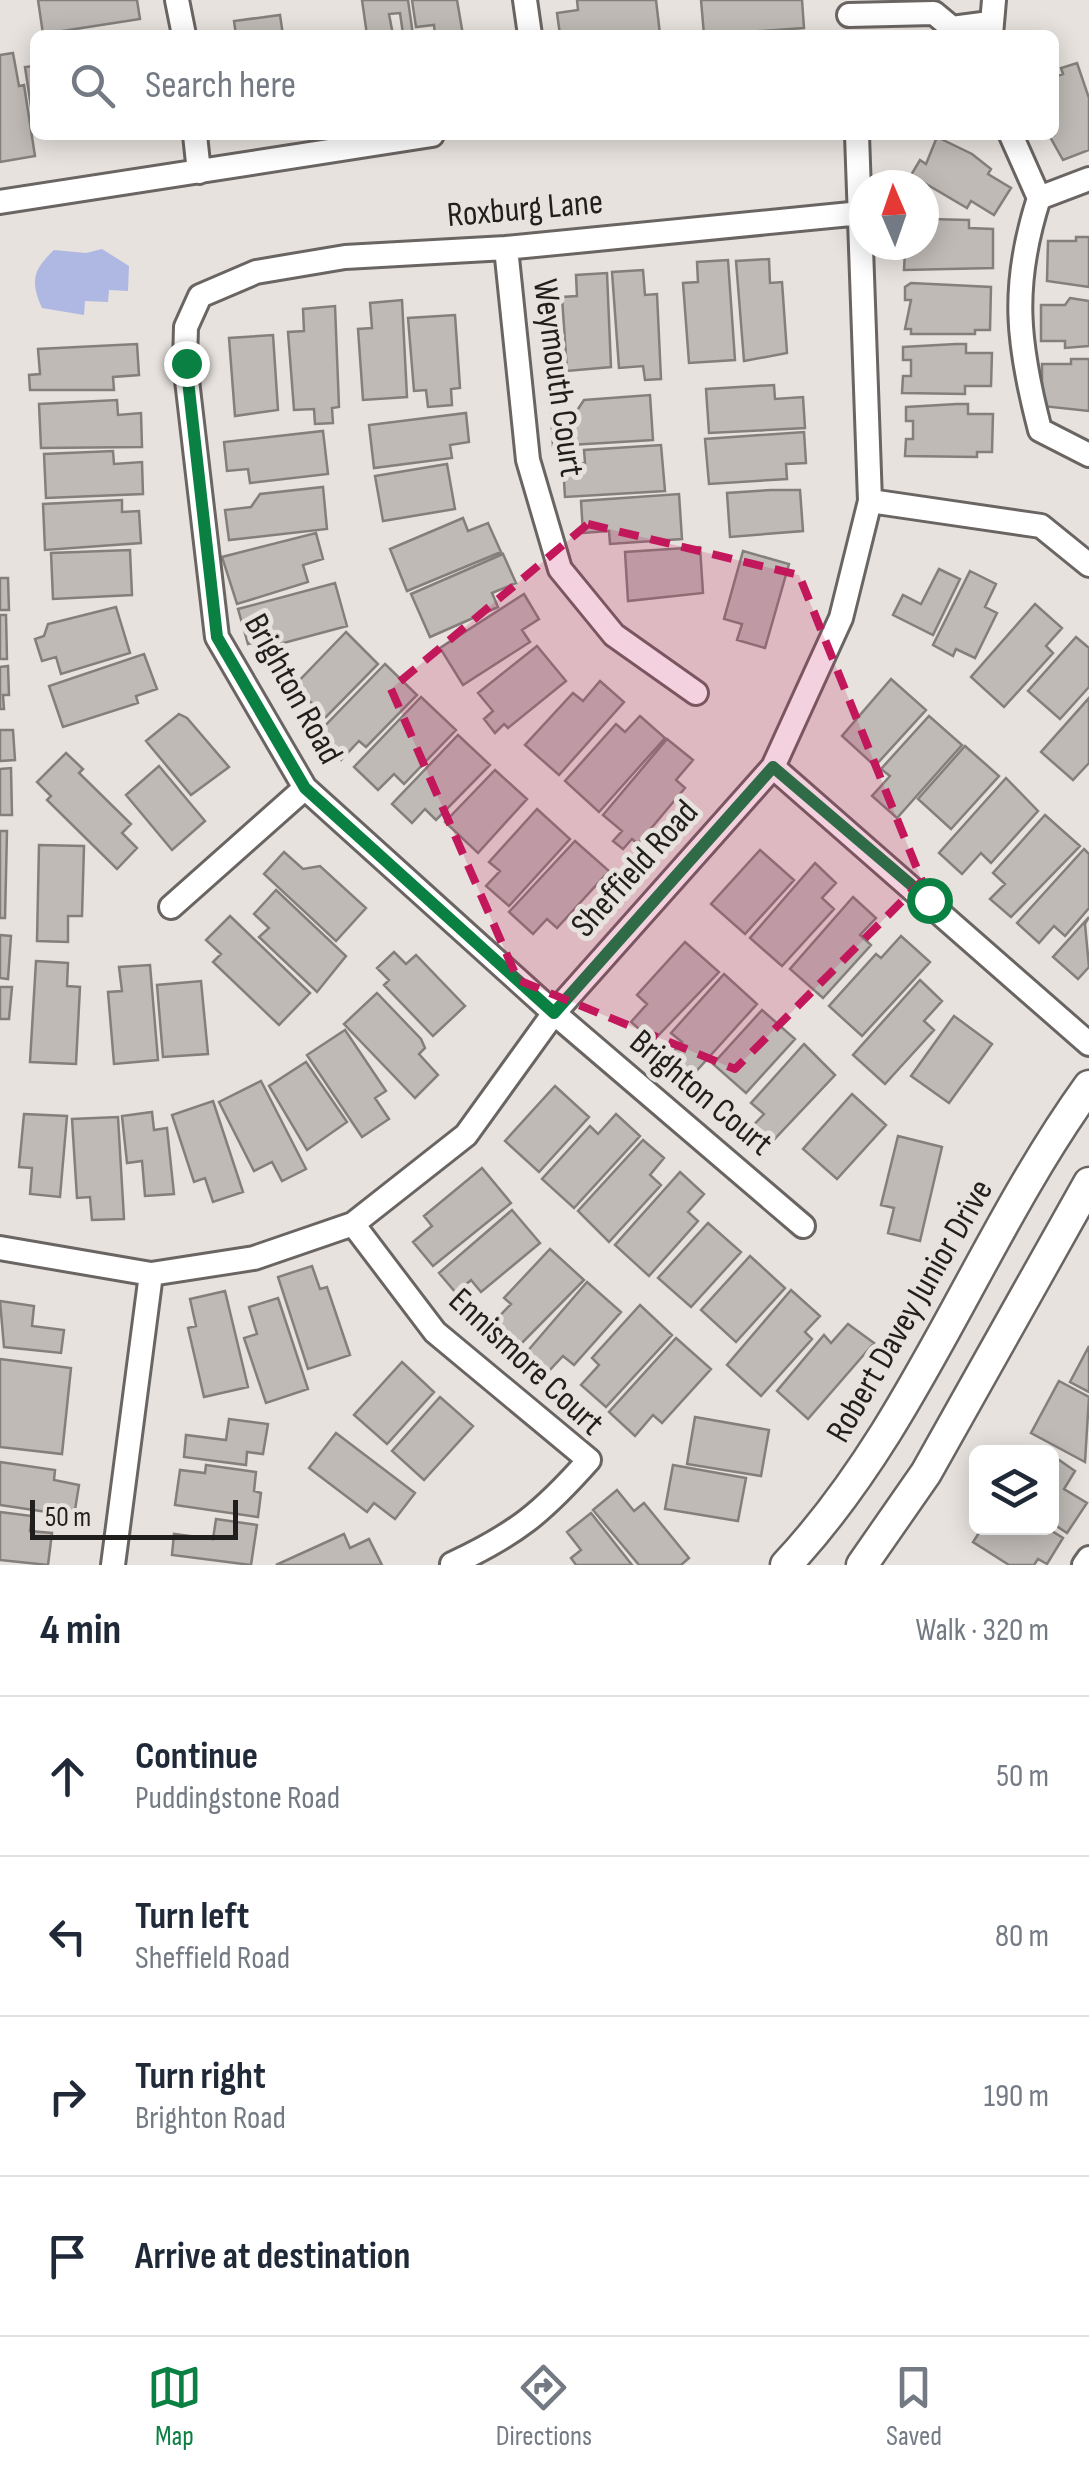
<!DOCTYPE html>
<meta charset="utf-8">
<style>
body{margin:0;font-family:"Sofia Sans Condensed",sans-serif;background:#f6f6f7;color:#1f2937}
.controls{position:absolute;right:30px;bottom:30px;display:grid;overflow:hidden;border-radius:15px;box-shadow:0 5px 25px #0003}
.controls button{width:90px;height:90px;display:grid;place-items:center;padding:0;border:0;border-bottom:2px solid #e0e1e3;background:#fff;color:#1f2937;font:50px sans-serif}
.compass{position:absolute;left:849px;top:170px;width:90px;height:90px;border-radius:50%;background:#fff;box-shadow:0 5px 25px #0003;rotate:358deg}
.scale{position:absolute;left:30px;bottom:25px;width:208px;box-sizing:border-box;padding-left:10px;border:5px solid #211f1e;border-top:0;font-size:28px;line-height:35px;white-space:nowrap;color:#211f1e;-webkit-text-stroke:8px #e7e2dd;paint-order:stroke}
.stop{position:absolute;width:30px;height:30px;margin:-22px;border:8px solid #0b8043;border-radius:50%;background:#fff}
.stop.end{background:#0b8043;border-color:#fff;box-shadow:0 2px 10px #0008}
.list{margin:0;padding:0;list-style:none}
h2{display:flex;justify-content:space-between;align-items:center;height:130px;margin:0;padding:0 40px;font-size:42px}
h2 small{font-size:32px;font-weight:400;color:#747a83}
.list li{display:grid;grid-template-columns:65px 1fr auto;gap:30px;align-items:center;box-sizing:border-box;height:160px;padding:0 40px;border-top:2px solid #e0e1e3}
.list b{display:block;font-size:38px;white-space:nowrap}
.list p{margin:0;font-size:32px;white-space:nowrap;color:#747a83}
.list em{font-size:32px;font-style:normal;color:#747a83}
.icon{flex:none;width:55px;height:55px;fill:none;stroke:currentColor;stroke-width:2;stroke-linecap:round;stroke-linejoin:round}
.map{position:relative;flex:none;width:1089px;height:1565px;overflow:hidden}
.search{position:absolute;background:#fff;box-shadow:0 5px 25px #0003;left:30px;right:30px;top:30px;height:110px;display:flex;align-items:center;gap:25px;box-sizing:border-box;padding:0 35px;border-radius:15px;color:#747a83;font-size:38px}
.sheet{height:770px;background:#fff}
nav{display:flex;justify-content:space-around;align-items:center;box-sizing:border-box;height:140px;border-top:2px solid #e0e1e3;background:#fff;font-size:28px;color:#747a83}
nav a{display:grid;justify-items:center;gap:5px}
nav .on{color:#0b8043}
.map>svg:first-child{display:block}
.green{fill:#aeb8e2}
.building{fill:#bfbab6;stroke:#847f7b;stroke-width:2.5}
.lines{fill:none;stroke-linecap:round;stroke-linejoin:round}
.minor-casing{stroke:#6a6562;stroke-width:28}
.secondary-casing{stroke:#6a6562;stroke-width:35}
.minor{stroke:#fff;stroke-width:22}
.secondary{stroke:#fff;stroke-width:30}
.route{stroke:#0b8043;stroke-width:12}
.marked{fill:#c2185b;fill-opacity:0.2;stroke:#c2185b;stroke-width:8;stroke-dasharray:20 12;stroke-linejoin:round}
.labels{text-anchor:middle;dominant-baseline:central;stroke-width:10;stroke-linejoin:round;paint-order:stroke}
.street-label{font-size:35px;fill:#211f1e;stroke:#e7e2dd}
</style>
<div class="map">
<svg width="1089" height="1565" viewBox="0 0 1089 1565">
<rect width="100%" height="100%" fill="#e7e2dd"/>
<path class="green" d="M102 249 129 266 128 291 109 290 108 302 85 301 84 315 42 308C30 281 33 270 54 250L86 253Z"/>
<path class="building" d="M38 0H137L140 19 43 34Z
M362 0H408L413 35H396L403 34 400 13 389 14 393 35H367Z
M412 0H457L463 35H435L434 25 416 27Z
M577 0H656L660 34 560 35 557 13 578 10Z
M701 0H802L804 28 704 35Z
M280 15 283 35H236L234 21Z
M13 53 19 86 24 85 35 156 0 162V55Z
M1077 63 1089 98V150L1063 160 1049 135H1054V77L1063 74 1061 68Z
M35 66V133L25 67Z
M937 137 972 154 991 169 988 174 1011 188 994 215 971 201 967 208 911 175 920 160 926 164Z
M928 219 969 220V228L993 229V268L904 270 905 251H911V245H924V223Z
M1076 237H1089V287L1047 281 1048 241H1076Z
M769 259 770 283 782 282 787 353 744 361 736 261Z
M728 260 735 360 689 363 683 283 698 282 697 262Z
M643 270 645 295 657 294 661 379 645 380 643 366 619 368 612 272Z
M607 273 611 367 567 371 562 297 577 296 576 275Z
M911 283 991 287 990 330H975V334H911V329H905L911 300H905V287Z
M1070 298 1089 301V346L1065 348V341H1041V305H1065Z
M402 300 407 397 363 400 358 329 372 328 370 303Z
M335 306 339 407 332 408 333 423 315 424 314 409 294 410 288 332 304 331 303 309Z
M455 315 460 388 451 389 452 405 428 407 426 390 414 391 408 318Z
M273 335 278 410 235 416 229 338Z
M137 344 139 375 113 377 114 390H30L29 375 40 374 38 349Z
M956 344H966V353H992L991 386H965V394L902 393 903 376H911V360H903V347Z
M1071 359H1089V411L1042 406V364H1071Z
M774 385 775 399 803 397 805 428 709 433 706 389Z
M650 395 653 440 553 446 551 414 576 412 584 400Z
M117 400 118 415 141 413 142 447 41 448 39 404Z
M957 404H968V414H993L992 452H977V457L905 456 906 439H913V421H906V407Z
M466 413 469 442 450 445 452 458 374 468 369 425Z
M323 431 328 474 250 483 248 469 227 471 224 442Z
M804 432 806 463 786 464 787 479 709 484 705 439Z
M661 445 665 491 565 497 563 465 585 463 584 450Z
M113 451 114 464 142 462 143 494 46 498 44 454Z
M447 464 455 509 383 521 375 476Z
M323 487 327 529 229 540 225 510 251 507 260 494Z
M771 490H800L803 531 730 537 727 493Z
M679 494 682 539 610 544 609 531 583 533 581 501Z
M122 500V512L139 511 141 543 45 550 43 504Z
M463 518 468 531 488 523 501 552 407 591 390 549Z
M316 533 323 559 303 565 308 582 237 604 222 557Z
M700 547 703 593 628 601 625 552Z
M130 550 132 595 53 599 51 553Z
M743 551 789 564 765 648 737 640 742 624 724 619Z
M503 554 516 583 492 593 498 607 430 637 411 594Z
M939 569 960 579 933 635 893 615 903 595 921 604Z
M970 571 996 584 985 607 997 613 975 658 956 649 953 656 933 645Z
M0 578H8L9 610H0Z
M335 583 347 626 276 645 274 637 248 644 238 609Z
M524 594 539 619 522 630 530 642 463 685 440 648Z
M1035 604 1062 628 1046 646 1053 653 1004 707 971 677Z
M116 607 130 653 61 674 56 657 42 661 35 639 44 636 48 624Z
M0 615H6L7 659H0Z
M346 632 378 664 326 717 294 686Z
M1076 637 1089 648V687L1060 719 1028 691Z
M537 646 566 681 508 728 504 724 495 733 484 719 493 711 478 693Z
M144 654 157 689 136 696 138 703 63 727 49 686Z
M385 664 417 695 366 747 359 741 341 760 316 735Z
M8 666 9 695H3L4 709H0V667Z
M891 679 926 710 875 766 842 736Z
M600 681 624 702 559 775 525 745 573 693 583 701Z
M421 697 456 730 404 784 394 774 378 790 354 767Z
M1089 698V763L1073 780 1041 752Z
M179 714 187 718 229 767 191 795 146 741Z
M640 716 665 738 599 812 565 781 616 724 625 732Z
M929 716 962 745 897 818 872 796 890 776 881 769Z
M0 730H13L15 760 0 761Z
M458 735 490 765 436 820 425 809 412 823 392 804Z
M667 739 693 760 676 780 685 788 638 844 632 839 623 849 613 841 622 831 603 815Z
M965 746 999 776 951 829 918 799Z
M66 753 83 769 79 773 131 824 122 833 137 848 117 869 47 800 51 796 37 782Z
M159 766 205 821 172 850 126 795Z
M11 768 12 815H0V769Z
M495 770 527 799 478 853 445 822Z
M1006 778 1038 811 991 863 981 853 962 874 939 853Z
M537 809 570 839 509 906 486 886 500 871 489 862Z
M1045 815 1080 846 1011 917 990 899 1005 884 993 873Z
M0 831H7L5 918H0Z
M575 841 609 871 557 928 547 919 533 934 509 912Z
M39 845 84 846 82 916H68V942L37 941Z
M1084 849 1089 854V908L1065 936 1054 926 1039 943 1017 923Z
M760 850 794 880 745 934 711 904Z
M284 852 303 869 320 866 366 908 336 941 264 874Z
M815 863 836 883 822 898 834 909 782 966 750 938Z
M276 890 346 956 317 992 259 937 269 928 254 914Z
M853 897 876 918 860 935 871 945 823 998 790 969Z
M230 916 310 993 279 1025 213 962 221 954 206 940Z
M1089 917 1085 924 1089 967 1078 979 1053 957Z
M0 935 11 936 8 979 0 978Z
M901 936 930 962 862 1036 829 1006 876 954 881 958Z
M685 942 719 972 653 1041 631 1022 647 1004 637 995Z
M394 952 406 964 416 955 465 1006 433 1036 384 985 389 980 377 968Z
M36 961 68 963 67 986 80 987 76 1064 30 1062Z
M150 965 158 1060 114 1064 108 992 122 991 119 967Z
M724 974 757 1004 691 1077 669 1057 682 1042 671 1033Z
M920 980 942 1001 924 1021 934 1030 885 1084 853 1055Z
M201 981 208 1054 163 1057 157 985Z
M0 987H12L9 1019H0Z
M377 993 421 1039 425 1048 419 1054 438 1075 415 1098 344 1024Z
M762 1010 795 1039 746 1093 713 1064Z
M954 1016 992 1044 949 1103 911 1076Z
M345 1030 386 1091 375 1098 389 1119 362 1137 307 1055Z
M804 1044 835 1075 768 1146 749 1130 764 1114 751 1103Z
M306 1062 347 1122 307 1150 269 1086Z
M261 1081 306 1169 282 1181 272 1162 254 1171 219 1102Z
M555 1086 589 1117 539 1172 505 1141Z
M852 1094 886 1125 837 1179 803 1149Z
M213 1101 243 1192 213 1202 205 1178 194 1182 172 1115Z
M152 1112 154 1130 167 1128 174 1194 145 1196 142 1161 127 1163 122 1116Z
M24 1114 67 1116 60 1197 30 1194 32 1168 19 1167Z
M616 1114 640 1136 574 1208 542 1179 590 1126 598 1134Z
M118 1117 124 1219 92 1220 90 1197 77 1198 72 1119Z
M898 1136 942 1147 920 1241 888 1233 894 1208 881 1205Z
M643 1140 664 1158 650 1175 661 1185 609 1242 578 1211Z
M482 1168 511 1203 433 1266 413 1242 432 1226 424 1216Z
M680 1172 704 1194 688 1212 698 1221 649 1276 615 1245Z
M512 1210 540 1243 481 1292 471 1280 456 1293 439 1273Z
M708 1223 741 1252 691 1307 658 1278Z
M550 1249 584 1280 516 1349 490 1326 511 1304 504 1298Z
M750 1256 785 1288 736 1342 701 1310Z
M312 1266 320 1289 327 1287 350 1355 308 1369 278 1277Z
M587 1282 621 1312 574 1365 563 1356 547 1373 525 1354Z
M791 1290 820 1316 805 1332 812 1339 761 1396 727 1365Z
M225 1291 248 1387 204 1397 188 1328 196 1326 190 1299Z
M278 1298 308 1389 266 1403 244 1338 257 1334 249 1307Z
M0 1301 34 1306 32 1326 64 1330 61 1353 4 1347Z
M640 1305 672 1335 606 1407 581 1385 599 1365 592 1358Z
M848 1324 874 1343 808 1419 777 1391 824 1335 831 1343Z
M676 1338 711 1369 662 1423 653 1415 635 1436 609 1412Z
M1089 1346V1392L1070 1382Z
M0 1359 71 1368 62 1454 0 1447Z
M402 1362 434 1392 387 1444 354 1415Z
M1059 1381 1089 1397 1085 1462 1031 1433Z
M440 1397 473 1426 424 1480 392 1451Z
M695 1417 769 1430 761 1476 687 1464Z
M229 1419 268 1424 263 1454 247 1452 246 1465 184 1457 186 1435 226 1440Z
M336 1433 415 1493 395 1519 374 1503 367 1512 309 1468Z
M1052 1455 1075 1471 1064 1489 1087 1503 1067 1533 1052 1523Z
M0 1462 55 1470 54 1480 79 1485 74 1516 0 1505Z
M206 1465 256 1472 254 1491 261 1493 258 1517 175 1505 180 1470 205 1473Z
M673 1465 746 1478 738 1521 665 1509Z
M617 1490 634 1511 644 1503 689 1558 681 1565H639L593 1510Z
M0 1512 32 1516 30 1531 52 1533 48 1565 0 1560Z
M591 1513 632 1565H576L571 1558 581 1550 567 1532Z
M216 1519 257 1525 251 1565 172 1555 174 1534 213 1539Z
M982 1528H1047L1063 1538 1047 1564 1038 1559 1034 1565H1009L973 1542Z
M344 1534 350 1548 369 1539 382 1565H276Z"/>
<g class="lines">
<defs>
<path id="minor" d="M177 0 184 35
M525 0 530 35
M849 15 934 13 952 28 949 35
M952 28 990 23
M991 35 994 0
M195 135 199 172
M1011 135 1039 198
M1039 198C1011 285 1017 342 1040 430L1089 455
M1039 198 1089 179
M0 202 432 135
M506 248 528 460 560 569 614 635 696 693
M870 501 1041 526 1089 565
M773 767 1089 1044
M171 907 305 788
M353 1224 435 1332 589 1460C542 1513 516 1534 452 1564
M803 1226 554 1013 305 788 217 637 185 363 186 327 200 296 256 272 345 257 506 248 861 213
M0 1248 151 1274 254 1258 353 1224 466 1135 554 1013 773 767 841 618 870 501 857 135
M113 1565 151 1274
M1084 1565 1089 1558"/>
<path id="secondary" d="M786 1565C916 1426 978 1240 1089 1086
M862 1565 926 1473 1089 1183"/>
</defs>
<use href="#minor" class="minor-casing"/>
<use href="#secondary" class="secondary-casing"/>
<use href="#minor" class="minor"/>
<use href="#secondary" class="secondary"/>
</g>
<g class="lines">
<path class="route" d="M186 363 217 637 305 788 554 1013 773 767 929 900"/>
</g>
<path class="marked" d="M588 524 799 575 922 881 735 1069 518 980 391 689Z"/>
<g class="labels">
<g class="street-label">
<text transform="translate(525 209) rotate(-5)">Roxburg Lane</text>
<text transform="translate(558 378) rotate(82)">Weymouth Court</text>
<text transform="translate(293 689) rotate(61)">Brighton Road</text>
<text transform="translate(635 869) rotate(-48)">Sheffield Road</text>
<text transform="translate(701 1093) rotate(40)">Brighton Court</text>
<text transform="translate(910 1311) rotate(-60)">Robert Davey Junior Drive</text>
<text transform="translate(526 1362) rotate(43)">Ennismore Court</text>
</g>
</g>
</svg>
<div class="controls">
<button><svg class="icon" aria-label="layers" viewBox="0 0 24 24"><path d="M12 4l9 5-9 5-9-5zM3 14l9 5 9-5"/></svg></button>
</div>
<svg class="compass" viewBox="-18 -18 36 36"><path d="M0-13l5 13h-10z" fill="#e53935"/><path d="M0 13l5-13h-10z" fill="#747a83"/></svg>
<div class="scale">50 m</div>
<div class="stop" style="left:929px;top:900px"></div>
<div class="stop end" style="left:186px;top:363px"></div>
<div class="search"><svg class="icon" aria-label="search" viewBox="0 0 24 24"><circle cx="10" cy="10" r="6"/><path d="M15 15l6 6"/></svg>Search here</div>
</div>
<section class="sheet">
<h2>4 min<small>Walk · 320 m</small></h2>
<ul class="list">
<li><svg class="icon" aria-label="ahead" viewBox="0 0 24 24"><path d="M12 20V5M6 11l6-6 6 6"/></svg><div><b>Continue</b><p>Puddingstone Road</p></div><em>50 m</em></li>
<li><svg class="icon" aria-label="left" viewBox="0 0 24 24"><path d="M17 20v-9H6M10 6l-5 5 5 5"/></svg><div><b>Turn left</b><p>Sheffield Road</p></div><em>80 m</em></li>
<li><svg class="icon" aria-label="right" viewBox="0 0 24 24"><path d="M7 20v-9h11M14 6l5 5-5 5"/></svg><div><b>Turn right</b><p>Brighton Road</p></div><em>190 m</em></li>
<li><svg class="icon" aria-label="arrive" viewBox="0 0 24 24"><path d="M6 21V4h12l-3 4 3 4H6"/></svg><div><b>Arrive at destination</b></div></li>
</ul>
</section>
<nav>
<a class="on"><svg class="icon" aria-label="map" viewBox="0 0 24 24"><path d="M3 6l6-2 6 2 6-2v14l-6 2-6-2-6 2zM9 4v14M15 6v14"/></svg>Map</a>
<a><svg class="icon" aria-label="directions" viewBox="0 0 24 24"><path d="M12 3l9 9-9 9-9-9zM9 14v-3h6M13 9l2 2-2 2"/></svg>Directions</a>
<a><svg class="icon" aria-label="saved" viewBox="0 0 24 24"><path d="M7 4h10v16l-5-4-5 4z"/></svg>Saved</a>
</nav>
